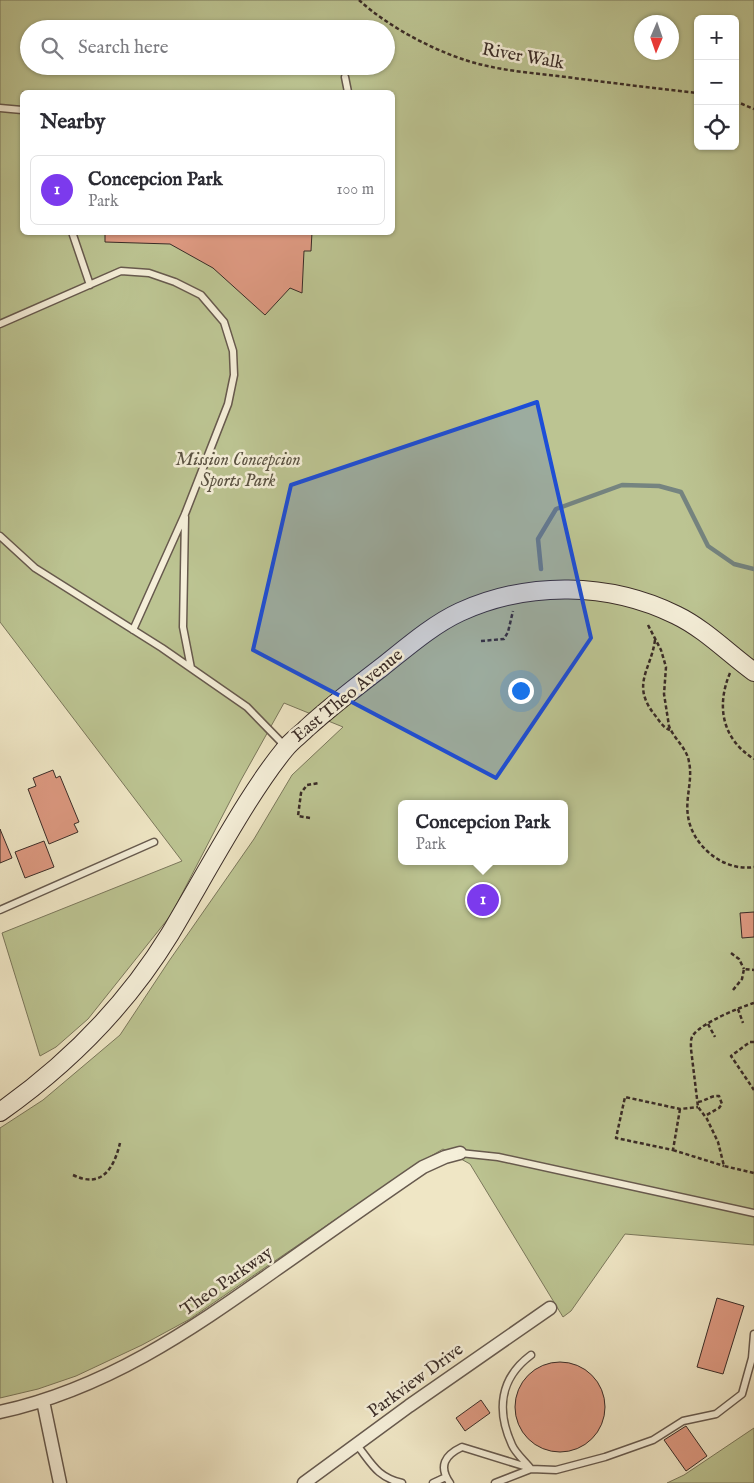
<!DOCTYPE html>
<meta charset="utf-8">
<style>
body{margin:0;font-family:"IM FELL English",serif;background:#f2f2f3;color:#2b2b33}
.controls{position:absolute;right:15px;top:15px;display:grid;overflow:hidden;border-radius:8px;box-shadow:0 1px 4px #0004}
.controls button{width:45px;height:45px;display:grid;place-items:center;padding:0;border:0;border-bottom:1px solid #e1e1e2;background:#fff;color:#2b2b33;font:25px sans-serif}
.compass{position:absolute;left:634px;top:15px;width:45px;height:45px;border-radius:50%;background:#fff;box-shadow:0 1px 4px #0004;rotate:182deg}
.you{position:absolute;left:520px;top:690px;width:18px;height:18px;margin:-12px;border:4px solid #fff;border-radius:50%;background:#1a73e8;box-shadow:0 0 0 8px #1a73e833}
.badge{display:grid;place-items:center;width:32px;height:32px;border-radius:50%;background:#7c3aed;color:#fff;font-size:16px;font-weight:700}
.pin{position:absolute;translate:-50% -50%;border:2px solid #fff;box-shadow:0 1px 5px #0006}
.popup{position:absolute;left:398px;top:800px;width:170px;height:65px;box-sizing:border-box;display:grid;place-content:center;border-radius:8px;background:#fff;filter:drop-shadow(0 1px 4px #0005);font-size:16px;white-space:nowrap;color:#7c7c81}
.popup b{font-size:19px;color:#2b2b33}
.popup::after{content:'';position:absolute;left:50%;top:100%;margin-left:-10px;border:10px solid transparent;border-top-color:#fff}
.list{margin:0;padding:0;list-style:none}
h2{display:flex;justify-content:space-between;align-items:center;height:65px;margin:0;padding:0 20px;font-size:21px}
h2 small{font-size:16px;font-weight:400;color:#7c7c81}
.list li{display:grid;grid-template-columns:32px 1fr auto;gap:15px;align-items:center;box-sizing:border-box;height:70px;margin:0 10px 10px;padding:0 10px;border:1px solid #e1e1e2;border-radius:8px}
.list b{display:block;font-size:19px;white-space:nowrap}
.list p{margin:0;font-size:16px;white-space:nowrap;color:#7c7c81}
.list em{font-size:16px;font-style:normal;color:#7c7c81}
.icon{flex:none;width:28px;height:28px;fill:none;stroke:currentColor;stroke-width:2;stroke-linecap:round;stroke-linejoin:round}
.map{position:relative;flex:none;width:754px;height:1483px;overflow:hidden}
.search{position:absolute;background:#fff;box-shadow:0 1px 4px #0004;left:20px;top:20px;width:375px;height:55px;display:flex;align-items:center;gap:12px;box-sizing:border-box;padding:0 18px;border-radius:28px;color:#7c7c81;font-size:19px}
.panel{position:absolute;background:#fff;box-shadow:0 1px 4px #0004;left:20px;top:90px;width:375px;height:145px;border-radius:8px}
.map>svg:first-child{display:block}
.green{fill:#bcc492;stroke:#7b785c;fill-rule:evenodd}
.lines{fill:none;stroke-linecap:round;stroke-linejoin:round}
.stream{stroke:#758480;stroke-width:4.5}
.building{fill:#dd9981;stroke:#3a2c27}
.lane-casing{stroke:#675a4e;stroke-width:9}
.street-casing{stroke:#675a4e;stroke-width:15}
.secondary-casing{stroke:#3a2c27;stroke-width:20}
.path{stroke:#3a2c27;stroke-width:2.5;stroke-dasharray:4 2.5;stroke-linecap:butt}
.lane{stroke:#f5efd9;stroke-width:6}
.street{stroke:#f5efd9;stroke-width:12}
.secondary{stroke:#f5efd9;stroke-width:18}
.marked{fill:#1d4ed8;fill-opacity:0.2;stroke:#1d4ed8;stroke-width:4;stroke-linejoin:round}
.labels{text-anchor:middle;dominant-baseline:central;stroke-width:5;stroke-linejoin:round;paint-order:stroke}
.street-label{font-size:18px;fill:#3a2c27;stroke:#f5efd9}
.park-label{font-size:18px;font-style:italic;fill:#5a5242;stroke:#f5efd9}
</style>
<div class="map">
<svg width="754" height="1483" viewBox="0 0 754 1483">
<rect width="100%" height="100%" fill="#efe6c5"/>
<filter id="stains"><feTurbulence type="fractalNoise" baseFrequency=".004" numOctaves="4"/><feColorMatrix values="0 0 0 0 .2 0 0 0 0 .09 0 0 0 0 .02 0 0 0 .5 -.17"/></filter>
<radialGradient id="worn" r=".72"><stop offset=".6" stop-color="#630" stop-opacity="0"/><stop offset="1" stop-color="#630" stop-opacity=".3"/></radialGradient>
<path class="green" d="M0 0H754V1245L625 1234 571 1311 563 1317 470 1164 443 1149 412 1167 190 1319 142 1345 76 1376 38 1389 0 1398V1128L43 1100 120 1035 169 961 254 839 292 775 343 727 284 703 241 780 171 915 88 1019 56 1047 40 1056 2 933 182 861 0 622ZM698 19H735V146H698ZM642 22H672V52H642ZM29 29H386V66H29ZM22 92H392V232H22ZM402 804H564V861H402Z
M754 1428V1483H667L684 1475Z"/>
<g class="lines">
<path class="stream" d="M541 569 538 539 556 509 622 485 659 486 681 492 708 546 734 564 754 569"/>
</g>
<path class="building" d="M105 232H312L311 251H304L302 293 290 288 265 315 213 268 170 244 105 242Z
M53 770 56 778 60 776 79 822 74 824 78 832 49 844 28 789 36 786 33 778Z
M0 829 12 858 0 863Z
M44 841 54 867 25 878 15 852Z
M754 912V937L742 938 740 913Z
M717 1298 744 1306 723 1374 697 1367Z
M515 1407a45 45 0 1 1 90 0a45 45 0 1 1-90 0Z
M481 1400 490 1413 465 1431 456 1418Z
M686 1426 707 1456 686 1471 664 1440Z"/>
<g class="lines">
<defs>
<path id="lane" d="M345 77 348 92
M0 108 22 110
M72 232 90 285
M0 324 121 271 149 273 175 282 201 295 224 322 233 351 234 375 228 404 185 514 133 630
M185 517 183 627 191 668
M0 536 35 568 162 648 247 707 285 746
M0 910 154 842
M460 1153 498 1157 754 1213
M531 1355C500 1378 496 1410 512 1445 516 1454 525 1461 531 1469L556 1470 605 1457 653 1440 683 1421 716 1414 742 1394 752 1358 754 1334
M357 1445C372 1464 377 1477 402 1483
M433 1483 446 1477
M450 1483C438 1466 445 1455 462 1447L530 1468
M495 1483 531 1469"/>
<path id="street" d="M43 1401 60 1483
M0 1412C105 1389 188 1332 274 1271 324 1236 373 1201 423 1167L445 1157 460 1153
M304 1483 409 1406 550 1308"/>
<path id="secondary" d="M0 1112C68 1064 126 1006 170 934 196 890 220 846 247 803 259 784 271 766 285 749 291 741 300 735 307 728 331 706 356 687 382 667 406 648 432 625 460 612 528 581 609 582 676 615 705 629 728 653 754 672"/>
</defs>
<use href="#lane" class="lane-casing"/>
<use href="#street" class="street-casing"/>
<use href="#secondary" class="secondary-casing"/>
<path class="path" d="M359 0C389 28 443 56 483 65 507 71 533 73 558 76 605 82 651 88 698 93
M735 101 754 109
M648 625 661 650 666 667 664 694 669 726C674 739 687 748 689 762 693 780 685 798 688 816 692 846 724 872 754 867
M655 640C651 670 631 684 654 714 659 720 662 727 670 730
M481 641 504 639 508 632 513 611
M730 673C716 706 722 739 754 759
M310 818 298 816 301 793 307 785 319 783
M731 953 739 959 744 969
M733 990 742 979 744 969 754 970
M754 1003C738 1008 704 1022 694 1034 690 1038 691 1044 691 1049L698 1107 707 1119 718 1142 724 1166 754 1173
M738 1009 743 1023
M708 1024 715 1037
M754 1042H750L731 1056 754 1090
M698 1102C706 1101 711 1095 719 1096L722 1104 719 1108 705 1116
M680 1109 673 1150 616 1138 625 1097 680 1109 698 1107
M673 1150 724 1166
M73 1175C102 1189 114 1168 120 1143"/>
<use href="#lane" class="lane"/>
<use href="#street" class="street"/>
<use href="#secondary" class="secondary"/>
</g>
<path class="marked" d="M537 402 591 638 496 778 253 650 291 485Z"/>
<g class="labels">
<g class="street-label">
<text transform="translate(523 57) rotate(10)">River Walk</text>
<text transform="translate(348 696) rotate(-39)">East Theo Avenue</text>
<text transform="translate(227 1282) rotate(-35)">Theo Parkway</text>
<text transform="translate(416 1381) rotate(-36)">Parkview Drive</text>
</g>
<g class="park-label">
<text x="238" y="460">Mission Concepcion<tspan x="238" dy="21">Sports Park</tspan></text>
</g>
</g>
<rect width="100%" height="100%" filter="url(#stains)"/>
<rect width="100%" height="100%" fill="url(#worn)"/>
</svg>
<div class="controls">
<button>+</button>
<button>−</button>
<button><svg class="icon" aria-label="locate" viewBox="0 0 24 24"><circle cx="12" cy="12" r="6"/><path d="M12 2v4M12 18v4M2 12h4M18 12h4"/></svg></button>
</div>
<svg class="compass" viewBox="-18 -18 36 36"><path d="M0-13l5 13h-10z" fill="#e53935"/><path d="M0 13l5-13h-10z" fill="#7c7c81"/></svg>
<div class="you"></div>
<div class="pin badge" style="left:483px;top:900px">1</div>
<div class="popup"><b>Concepcion Park</b>Park</div>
<div class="search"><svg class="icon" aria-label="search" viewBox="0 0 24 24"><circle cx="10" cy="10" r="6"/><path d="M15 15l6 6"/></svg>Search here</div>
<section class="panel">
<h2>Nearby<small></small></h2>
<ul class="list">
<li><span class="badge">1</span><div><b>Concepcion Park</b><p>Park</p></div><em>100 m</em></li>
</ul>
</section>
</div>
